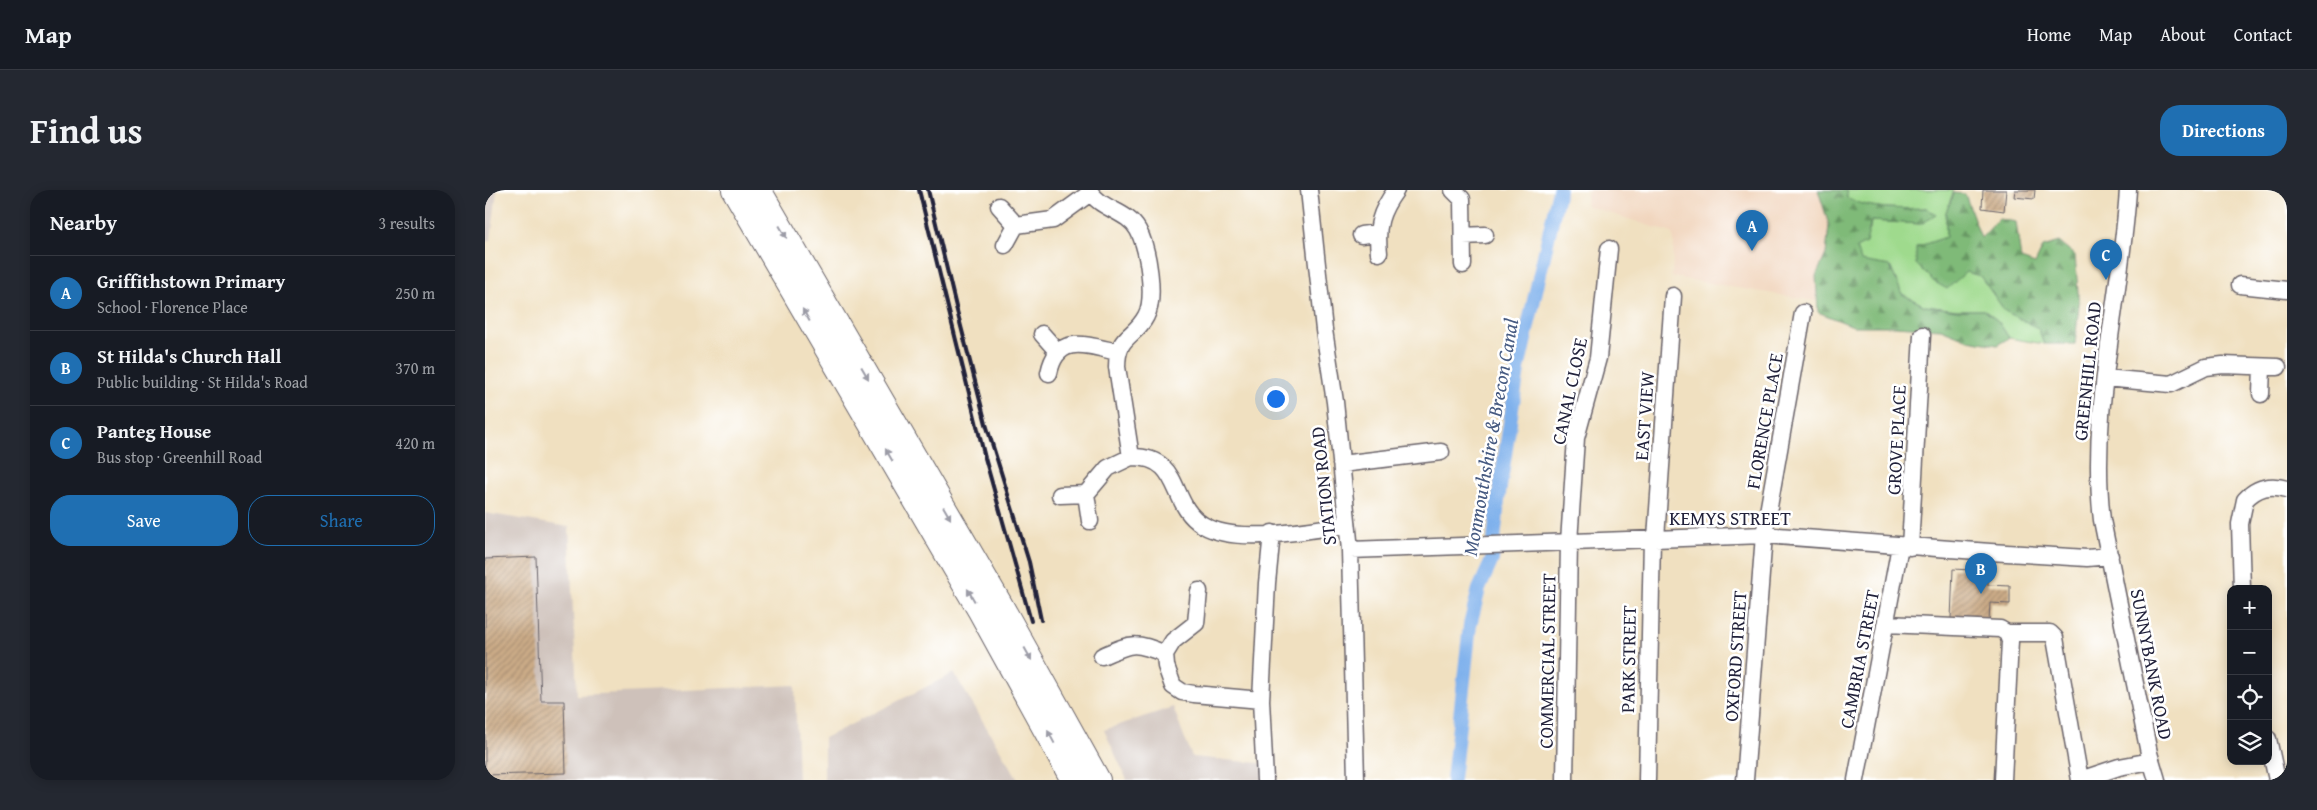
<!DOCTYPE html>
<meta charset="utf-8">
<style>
body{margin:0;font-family:"Gentium Book Plus",serif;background:#242831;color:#f1f3f6}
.controls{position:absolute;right:15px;bottom:15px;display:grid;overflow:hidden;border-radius:10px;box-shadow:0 2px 12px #0003}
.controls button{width:45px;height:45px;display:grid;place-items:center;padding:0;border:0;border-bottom:1px solid #363941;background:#171b24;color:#f1f3f6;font:25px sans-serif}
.you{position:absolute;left:790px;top:208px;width:18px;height:18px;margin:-12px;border:4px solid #fff;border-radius:50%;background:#1a73e8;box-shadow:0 0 0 8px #1a73e833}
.badge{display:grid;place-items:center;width:32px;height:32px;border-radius:50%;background:#1f6fb2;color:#fff;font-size:16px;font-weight:700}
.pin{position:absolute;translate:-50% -41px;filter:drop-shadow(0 1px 2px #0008)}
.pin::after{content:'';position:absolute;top:26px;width:18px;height:15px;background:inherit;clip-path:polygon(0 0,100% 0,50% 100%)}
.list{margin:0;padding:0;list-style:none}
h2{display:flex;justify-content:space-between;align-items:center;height:65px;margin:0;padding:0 20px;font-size:21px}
h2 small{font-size:16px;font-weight:400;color:#9ea1a6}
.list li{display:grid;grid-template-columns:32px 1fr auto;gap:15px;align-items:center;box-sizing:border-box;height:75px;padding:0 20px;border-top:1px solid #363941}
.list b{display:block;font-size:19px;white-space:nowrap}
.list p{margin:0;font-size:16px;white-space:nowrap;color:#9ea1a6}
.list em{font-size:16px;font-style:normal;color:#9ea1a6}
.actions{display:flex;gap:10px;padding:15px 20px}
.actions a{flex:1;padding:11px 0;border:1px solid #1f6fb2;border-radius:20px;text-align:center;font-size:18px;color:#1f6fb2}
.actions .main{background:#1f6fb2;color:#fff}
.icon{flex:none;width:28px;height:28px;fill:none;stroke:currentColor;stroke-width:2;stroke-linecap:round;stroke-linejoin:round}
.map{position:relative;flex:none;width:1802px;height:590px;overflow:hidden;border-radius:20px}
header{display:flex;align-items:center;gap:30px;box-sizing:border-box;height:70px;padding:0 25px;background:#171b24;border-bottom:1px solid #363941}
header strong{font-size:24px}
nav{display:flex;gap:28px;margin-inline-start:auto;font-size:18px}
.intro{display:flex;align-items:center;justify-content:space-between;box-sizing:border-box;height:120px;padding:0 30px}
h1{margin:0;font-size:35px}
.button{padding:12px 22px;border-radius:20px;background:#1f6fb2;color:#fff;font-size:18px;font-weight:700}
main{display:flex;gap:30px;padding:0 30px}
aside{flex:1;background:#171b24;border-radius:20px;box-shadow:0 2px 12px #0003}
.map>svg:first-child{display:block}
.built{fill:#f1d5bd}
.industrial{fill:#cec1ba}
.grass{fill:#9fda8d;stroke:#607e64}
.forest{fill:url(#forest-firs);stroke:#506e5a}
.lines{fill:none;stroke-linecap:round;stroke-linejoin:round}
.canal{stroke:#7fb1ec;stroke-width:14}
.building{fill:url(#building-hatch)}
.minor-casing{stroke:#6a646a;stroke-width:19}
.highway-casing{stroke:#6a646a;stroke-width:26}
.minor{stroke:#fff;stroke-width:16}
.highway{stroke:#fff;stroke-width:24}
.rail{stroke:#22223b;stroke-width:4}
.oneway{fill:#9c9ca7}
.labels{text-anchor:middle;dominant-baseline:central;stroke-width:5;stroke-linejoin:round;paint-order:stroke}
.street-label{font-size:19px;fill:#22223b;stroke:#fff}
.water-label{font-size:20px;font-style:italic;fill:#475b82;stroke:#fff}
</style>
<header>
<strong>Map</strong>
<nav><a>Home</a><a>Map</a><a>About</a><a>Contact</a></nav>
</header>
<div class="intro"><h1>Find us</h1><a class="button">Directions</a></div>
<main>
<aside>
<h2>Nearby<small>3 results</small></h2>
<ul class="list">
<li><span class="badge">A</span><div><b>Griffithstown Primary</b><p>School · Florence Place</p></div><em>250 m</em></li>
<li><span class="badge">B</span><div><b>St Hilda's Church Hall</b><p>Public building · St Hilda's Road</p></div><em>370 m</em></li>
<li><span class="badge">C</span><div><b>Panteg House</b><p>Bus stop · Greenhill Road</p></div><em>420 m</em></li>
</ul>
<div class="actions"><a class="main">Save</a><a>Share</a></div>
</aside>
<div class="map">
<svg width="1802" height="590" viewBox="0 0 1802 590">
<defs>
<pattern id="forest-firs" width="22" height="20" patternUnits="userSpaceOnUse" patternTransform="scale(1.25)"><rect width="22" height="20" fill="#7fba78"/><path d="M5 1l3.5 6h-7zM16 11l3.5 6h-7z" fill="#689764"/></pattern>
<pattern id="building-hatch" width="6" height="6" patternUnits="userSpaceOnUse" patternTransform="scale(1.25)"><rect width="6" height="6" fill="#cbab87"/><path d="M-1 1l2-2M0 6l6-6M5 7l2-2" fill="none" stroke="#a48b70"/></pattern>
</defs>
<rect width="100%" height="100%" fill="#fff"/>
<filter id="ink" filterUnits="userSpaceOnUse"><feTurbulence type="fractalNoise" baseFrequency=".02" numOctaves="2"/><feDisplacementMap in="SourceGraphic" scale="10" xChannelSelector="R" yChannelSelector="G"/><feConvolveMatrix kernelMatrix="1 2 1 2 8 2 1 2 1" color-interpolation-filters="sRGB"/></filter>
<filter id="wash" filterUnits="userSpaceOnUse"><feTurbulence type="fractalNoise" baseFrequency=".0096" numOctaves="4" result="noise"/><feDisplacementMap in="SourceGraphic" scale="20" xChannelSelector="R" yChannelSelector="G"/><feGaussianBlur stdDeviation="1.12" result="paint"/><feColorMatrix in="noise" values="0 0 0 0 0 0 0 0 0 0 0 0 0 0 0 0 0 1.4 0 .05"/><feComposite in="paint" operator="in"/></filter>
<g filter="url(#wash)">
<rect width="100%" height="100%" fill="#f0e0c0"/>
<path class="built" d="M1103 0H1351L1344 71 1331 111 1187 87 1189 51 1187 43 1100 15Z"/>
<path class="industrial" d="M0 0H12L6 50 0 52Z
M0 323 84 337 92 505 310 495 313 590H0Z
M469 483 533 590H339V548Z
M688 517 707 567 785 574 788 590H642L619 540Z"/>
<path class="grass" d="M1361 0H1469L1461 22V47L1481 82 1496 86 1520 121 1554 138 1559 154 1524 148 1513 131 1499 120H1472L1440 116 1417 104 1405 76 1376 72 1371 58 1385 40 1386 31 1436 34 1442 18C1415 19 1386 20 1362 8Z"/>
<path class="forest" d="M1333 0H1361L1362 8C1386 20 1415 19 1442 18L1451 25 1436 34 1386 31 1381 53 1371 58 1376 71 1405 76 1417 104 1440 116 1472 120H1499L1513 131 1524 148 1512 155 1483 150 1456 139 1410 136H1368L1333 122 1331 86 1341 64 1344 35Z
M1469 3 1480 4 1496 48 1514 29 1531 32 1536 69 1550 74 1558 57 1574 52 1590 65 1594 114 1590 154H1559L1553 138 1520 121 1495 86 1481 82 1462 99 1448 91 1431 74V57L1461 47V22Z"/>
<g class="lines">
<path class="canal" d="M968 590 985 435 994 399 1007 370 1013 311 1033 180 1074 0"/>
</g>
<g id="blocks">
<path class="building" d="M1498 0H1521L1519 21 1497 18Z
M1530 0H1550L1549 9 1529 7Z
M51 367 56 511H79L81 583 0 585V369Z
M1468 379 1503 381V395L1525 396V414L1505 413 1504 431 1466 429Z"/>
</g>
</g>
<g filter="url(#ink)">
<use href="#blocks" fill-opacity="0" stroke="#6a646a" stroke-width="1"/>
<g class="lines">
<defs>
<path id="minor" d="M604 0C615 20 642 20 653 40 663 58 671 108 661 126 649 149 632 144 632 177L646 267C699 266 683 315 718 335 754 356 823 339 862 335
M824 0 839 140 850 212 865 360 871 590
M968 0 977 9 978 75
M1643 0C1636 110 1604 220 1617 330L1664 563 1672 590
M514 16 531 35 520 55
M531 35 568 30 605 3
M876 45 892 43
M978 46 1000 45
M894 63C891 36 895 22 911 0
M1755 95 1802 100
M557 144 572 161
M564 183C572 143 602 155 632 162
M1620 188 1686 194 1721 177 1738 175 1793 177
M1776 204 1777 177
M856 274 956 262
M575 305 601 304
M605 331 601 304 623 278 646 267
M1171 348 1188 106
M1425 357 1437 145
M865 360 1279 345 1505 362 1602 368 1625 366
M1757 399 1755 334 1760 310C1772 297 1785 294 1802 299
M714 401 711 433 688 451 680 464 681 476 688 496 697 502 709 504 776 510
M1401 434 1515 439 1522 443 1525 451 1518 590
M1522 443H1565L1570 448 1595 590 1634 577 1666 571
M617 466C647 453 649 451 680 464
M1783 549 1792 590
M780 590 776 510 782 393 787 343
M1080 590 1084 352 1091 248 1113 168 1124 59
M1162 590 1167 348
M1260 590 1279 345 1318 123
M1371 590 1415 356"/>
<path id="highway" d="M249 0 495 421 588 590
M274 0 514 412 613 590"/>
</defs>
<use href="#minor" class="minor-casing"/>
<use href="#highway" class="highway-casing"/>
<use href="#minor" class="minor"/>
<use href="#highway" class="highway"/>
<path class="rail" d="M434 0 500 268 546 431
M443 0 471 117 501 234 544 372 556 430"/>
</g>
<defs><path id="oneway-solid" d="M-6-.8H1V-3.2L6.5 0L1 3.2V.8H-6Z" transform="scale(1.25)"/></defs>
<g class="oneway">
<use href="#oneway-solid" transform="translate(298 42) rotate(60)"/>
<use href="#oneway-solid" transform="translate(321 125) rotate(-120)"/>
<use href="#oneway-solid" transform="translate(380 183) rotate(60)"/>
<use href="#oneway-solid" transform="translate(404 265) rotate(-120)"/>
<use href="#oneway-solid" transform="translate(462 323) rotate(60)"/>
<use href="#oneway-solid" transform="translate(486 405) rotate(-120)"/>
<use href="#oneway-solid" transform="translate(543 464) rotate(61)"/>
<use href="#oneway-solid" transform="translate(566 547) rotate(-118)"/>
</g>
</g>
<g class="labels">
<g class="street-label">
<text transform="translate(1602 181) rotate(-84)">GREENHILL ROAD</text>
<text transform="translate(1084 201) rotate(-78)">CANAL CLOSE</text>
<text transform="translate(1159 226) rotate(-86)">EAST VIEW</text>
<text transform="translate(1279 231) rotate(-80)">FLORENCE PLACE</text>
<text transform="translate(1411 250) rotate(-87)">GROVE PLACE</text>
<text transform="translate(838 296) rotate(-96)">STATION ROAD</text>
<text x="1245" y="328">KEMYS STREET</text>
<text transform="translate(1250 466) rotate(-86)">OXFORD STREET</text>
<text transform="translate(1143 469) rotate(-89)">PARK STREET</text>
<text transform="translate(1374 469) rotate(-79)">CAMBRIA STREET</text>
<text transform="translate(1062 471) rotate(-89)">COMMERCIAL STREET</text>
<text transform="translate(1667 474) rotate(79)">SUNNYBANK ROAD</text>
</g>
<g class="water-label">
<text transform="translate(1005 247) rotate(-80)">Monmouthshire &amp; Brecon Canal</text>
</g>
</g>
</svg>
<div class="controls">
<button>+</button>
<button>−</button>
<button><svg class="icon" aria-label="locate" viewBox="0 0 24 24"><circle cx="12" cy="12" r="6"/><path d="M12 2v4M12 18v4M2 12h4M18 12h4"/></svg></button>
<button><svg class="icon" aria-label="layers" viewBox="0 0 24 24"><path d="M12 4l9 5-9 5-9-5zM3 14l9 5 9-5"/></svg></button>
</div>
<div class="you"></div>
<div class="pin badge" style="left:1267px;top:61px">A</div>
<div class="pin badge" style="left:1496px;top:404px">B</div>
<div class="pin badge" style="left:1621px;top:90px">C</div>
</div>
</main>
